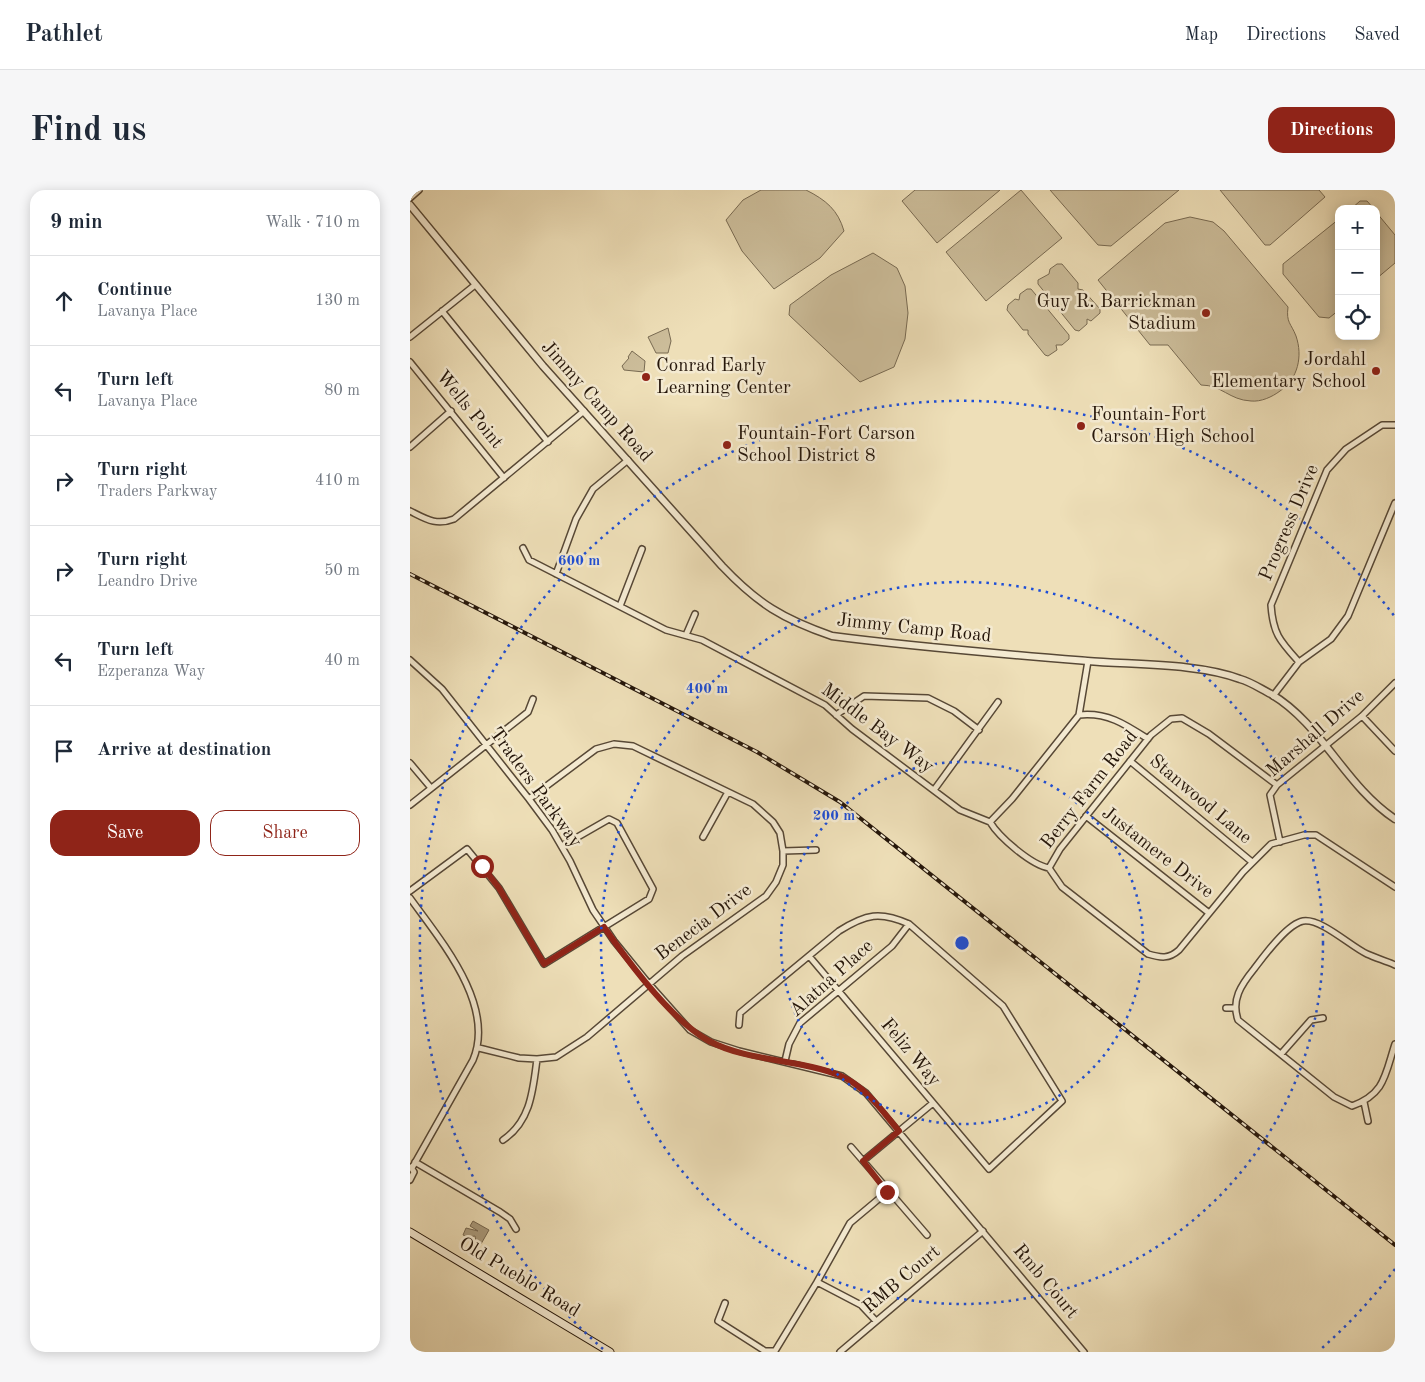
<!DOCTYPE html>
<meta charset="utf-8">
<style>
body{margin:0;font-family:"Old Standard TT",serif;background:#f6f6f7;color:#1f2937}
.controls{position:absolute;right:15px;top:15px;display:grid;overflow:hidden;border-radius:10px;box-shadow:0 2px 12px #0003}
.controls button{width:45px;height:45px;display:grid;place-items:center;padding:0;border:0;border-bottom:1px solid #e0e1e3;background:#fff;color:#1f2937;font:25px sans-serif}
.stop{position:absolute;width:15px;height:15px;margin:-11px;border:4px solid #8f2418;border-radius:50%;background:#fff}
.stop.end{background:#8f2418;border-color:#fff;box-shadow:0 1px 5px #0008}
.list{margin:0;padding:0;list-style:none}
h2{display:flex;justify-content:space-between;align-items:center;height:65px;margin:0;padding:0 20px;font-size:21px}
h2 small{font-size:16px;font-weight:400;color:#747a83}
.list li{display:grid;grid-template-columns:32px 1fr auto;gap:15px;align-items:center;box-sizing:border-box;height:90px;padding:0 20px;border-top:1px solid #e0e1e3}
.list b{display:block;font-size:19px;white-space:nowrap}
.list p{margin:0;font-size:16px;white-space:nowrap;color:#747a83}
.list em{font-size:16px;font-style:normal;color:#747a83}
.actions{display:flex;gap:10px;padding:15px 20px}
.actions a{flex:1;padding:11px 0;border:1px solid #8f2418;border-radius:15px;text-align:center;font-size:18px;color:#8f2418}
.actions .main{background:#8f2418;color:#fff}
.icon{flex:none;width:28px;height:28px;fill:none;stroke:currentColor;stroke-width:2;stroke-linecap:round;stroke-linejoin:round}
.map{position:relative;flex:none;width:985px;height:1162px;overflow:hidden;border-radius:15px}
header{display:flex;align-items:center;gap:30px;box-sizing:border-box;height:70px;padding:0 25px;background:#fff;border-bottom:1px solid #e0e1e3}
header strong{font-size:24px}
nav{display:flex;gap:28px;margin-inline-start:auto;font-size:18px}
.intro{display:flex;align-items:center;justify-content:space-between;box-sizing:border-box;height:120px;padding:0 30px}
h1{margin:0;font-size:35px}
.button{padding:12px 22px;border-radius:15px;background:#8f2418;color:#fff;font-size:18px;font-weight:700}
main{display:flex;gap:30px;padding:0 30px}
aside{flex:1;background:#fff;border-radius:15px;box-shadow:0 2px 12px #0003}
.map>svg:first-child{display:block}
.green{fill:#ccbd9a;stroke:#786a52}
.water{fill:#aa9b7d;stroke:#75664f}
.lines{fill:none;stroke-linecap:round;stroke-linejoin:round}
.minor-casing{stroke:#574836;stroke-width:8}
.tertiary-casing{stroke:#574836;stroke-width:9}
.secondary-casing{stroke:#25160a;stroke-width:9}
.minor{stroke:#f4ead1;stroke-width:5}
.tertiary{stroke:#f4ead1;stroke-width:6}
.secondary{stroke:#f4ead1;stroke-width:7}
.rail-casing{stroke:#25160a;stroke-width:4}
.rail{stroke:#f4ead1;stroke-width:2;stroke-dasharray:5.5;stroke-linecap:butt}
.route{stroke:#8f2418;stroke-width:6}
.ring{fill:none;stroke:#1d4ed8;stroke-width:2.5;stroke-dasharray:2.5 5}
.poi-dot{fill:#8f2418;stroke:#f4ead1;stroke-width:2}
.labels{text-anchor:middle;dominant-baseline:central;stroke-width:5;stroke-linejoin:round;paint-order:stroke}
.poi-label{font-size:19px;fill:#25160a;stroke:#f4ead1;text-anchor:start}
.street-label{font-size:19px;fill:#25160a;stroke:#f4ead1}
.centre{fill:#1d4ed8;stroke:#f4ead1;stroke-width:2.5}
.ring-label{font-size:15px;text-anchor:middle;font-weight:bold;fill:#1d4ed8;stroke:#f4ead1;stroke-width:5;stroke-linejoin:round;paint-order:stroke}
</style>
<header>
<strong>Pathlet</strong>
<nav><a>Map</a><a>Directions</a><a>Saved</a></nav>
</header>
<div class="intro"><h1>Find us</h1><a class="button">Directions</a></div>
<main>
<aside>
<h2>9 min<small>Walk · 710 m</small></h2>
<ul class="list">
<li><svg class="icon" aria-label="ahead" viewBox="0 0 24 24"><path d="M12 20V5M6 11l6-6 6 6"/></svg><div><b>Continue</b><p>Lavanya Place</p></div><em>130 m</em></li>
<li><svg class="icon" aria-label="left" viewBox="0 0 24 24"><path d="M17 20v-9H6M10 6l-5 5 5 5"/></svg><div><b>Turn left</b><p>Lavanya Place</p></div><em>80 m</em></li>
<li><svg class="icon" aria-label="right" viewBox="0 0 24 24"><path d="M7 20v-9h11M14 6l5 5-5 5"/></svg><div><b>Turn right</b><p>Traders Parkway</p></div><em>410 m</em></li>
<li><svg class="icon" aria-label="right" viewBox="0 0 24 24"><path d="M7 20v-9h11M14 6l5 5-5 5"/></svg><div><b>Turn right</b><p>Leandro Drive</p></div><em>50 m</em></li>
<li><svg class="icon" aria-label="left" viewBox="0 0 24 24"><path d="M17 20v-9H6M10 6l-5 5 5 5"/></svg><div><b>Turn left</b><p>Ezperanza Way</p></div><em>40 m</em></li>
<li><svg class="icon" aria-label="arrive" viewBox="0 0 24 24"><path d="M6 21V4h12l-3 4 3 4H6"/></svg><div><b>Arrive at destination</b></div></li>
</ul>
<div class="actions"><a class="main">Save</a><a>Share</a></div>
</aside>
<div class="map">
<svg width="985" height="1162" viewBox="0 0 985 1162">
<rect width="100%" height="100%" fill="#eedfb8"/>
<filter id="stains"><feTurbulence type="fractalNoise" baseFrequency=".004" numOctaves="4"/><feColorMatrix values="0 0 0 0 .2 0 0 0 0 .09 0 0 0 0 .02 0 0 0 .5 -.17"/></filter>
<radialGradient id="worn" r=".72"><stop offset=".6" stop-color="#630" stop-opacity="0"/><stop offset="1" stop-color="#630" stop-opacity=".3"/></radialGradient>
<path class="green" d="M351 0H396C416 10 428 20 434 41L410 68 364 99 332 61 316 30 333 10Z
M505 0H590L527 53 492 11Z
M611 0 652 48 576 111 536 62Z
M640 0H769L701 56 688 55Z
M810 0H909L915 7 860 55H855Z
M950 11H957L964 19H941Z
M966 22 985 45V73L966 89Z
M780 27 803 32 814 41 878 117C876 133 881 133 886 146 893 166 888 189 870 201 862 207 851 212 841 211 819 210 812 195 791 195L758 155H740L688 90 755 33Z
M929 29V120L919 128 909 127 873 84V74Z
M463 63 487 78 495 96 498 123 495 149 484 177 450 192 379 125 380 115 421 85Z
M647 74H652L668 93V99L673 100 690 119V123L681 131 677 129V134L669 141 665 140 628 94V90L639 84 640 79Z
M617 99H621L659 145V149L652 155H646L647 160 638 166 635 165 618 144V140H613L597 120 598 115 605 109 609 110 610 104Z
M258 138 261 151 258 163H246L238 147Z
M222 161 235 171 234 182 214 180 212 176 219 168 218 167Z"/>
<path class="water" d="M63 1031 79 1040 71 1054 66 1051 65 1046 58 1047 53 1045 56 1038 68 1041 60 1036Z"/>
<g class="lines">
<defs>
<path id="minor" d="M0 8 9 0
M32 121 138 252
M0 147 65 95
M0 172 94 288
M0 257 41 221
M0 321C16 329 26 336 44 329L174 221
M113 358 119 370 256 440 292 450 415 515 442 539 550 620 580 632 602 609 669 525 678 471
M146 384 166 329 183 299 218 270
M210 416 232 359
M276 445 285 424
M0 470 32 499 119 609 142 640 160 671 183 720 204 751 239 794 280 840 301 852 329 861 432 886 456 903 674 1162
M889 472C870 451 863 444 861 415L917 280 936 259 972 235H985
M863 506 889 472 921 449 938 426 985 313
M426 525 454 506 518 508 544 521 569 540
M669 525C697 522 715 534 738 549
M952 526 985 561
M720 571 842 672
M0 573 21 598
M867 595 799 544 772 528 761 529 741 545 650 659 639 678 652 697 738 764C751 768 759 769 769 760L833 682 861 654 894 645H906L985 697
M524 600 588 512
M0 615 118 522 123 509
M676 626 799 723
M580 632C589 647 621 675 639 678
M293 647 318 602
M870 652 860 605 867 595 952 526 985 493
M373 661 406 660
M0 701 57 659 89 698 134 774 239 709 243 699 207 633 199 629 152 656
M0 708C31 751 86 815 63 870L2 978
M985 775C976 771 966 768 957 764 940 756 911 728 893 731 877 734 854 766 844 779 831 795 821 810 828 830L924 907 942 916C975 904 975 885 985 854
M816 818H824
M329 835 330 823 429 741C456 724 470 721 499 734L593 816 652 911 579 979 399 766
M69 858 109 868 127 869 146 867 177 847 272 766 356 706 366 692 373 675V661L370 643 363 632 343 614 223 556 204 554 186 559 119 609
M871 864 901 830 913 828
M375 871 379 854 390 833 482 756 499 734
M954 912 958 931
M93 950C121 931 123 900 127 869
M441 957 517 1045
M453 971 523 913
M5 972 90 1022 100 1029 106 1039
M0 990 4 982 1 977
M407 1092 451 1115 466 1131
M315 1113 308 1131 355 1161H365L407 1092 440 1033 477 1002
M430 1162 573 1041"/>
<path id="tertiary" d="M0 15 133 176 312 376C348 414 373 429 422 446 506 457 592 464 677 471 723 475 788 473 830 489 841 492 851 499 861 504 912 534 935 596 985 629"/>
<path id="secondary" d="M0 1042 200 1162"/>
</defs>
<use href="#minor" class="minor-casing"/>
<use href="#tertiary" class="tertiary-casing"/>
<use href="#secondary" class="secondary-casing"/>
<use href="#minor" class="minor"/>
<use href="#tertiary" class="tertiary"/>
<use href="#secondary" class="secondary"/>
<defs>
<path id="rail" d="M0 384 347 562 430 612 985 1055"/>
</defs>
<use href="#rail" class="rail-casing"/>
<use href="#rail" class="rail"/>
</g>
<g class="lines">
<path class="route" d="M72 676 89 698 134 774 194 737C219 773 261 830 299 851 338 872 391 869 431 886 456 897 472 921 489 941L453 971 477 1002"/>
</g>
<g class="ring">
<circle cx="552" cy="753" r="181"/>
<circle cx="552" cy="753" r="361"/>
<path d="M985 1079A542 542 0 0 1 911 1159M193 1159A542 542 0 1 1 985 427"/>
</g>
<g class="poi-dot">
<circle cx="796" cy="123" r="5"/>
<circle cx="966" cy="181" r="5"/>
<circle cx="236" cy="187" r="5"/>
<circle cx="671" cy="236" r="5"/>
<circle cx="317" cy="255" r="5"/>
</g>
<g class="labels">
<g class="poi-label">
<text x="786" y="112" text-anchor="end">Guy R. Barrickman<tspan x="786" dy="22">Stadium</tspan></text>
<text x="956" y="170" text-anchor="end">Jordahl<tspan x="956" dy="22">Elementary School</tspan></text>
<text x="246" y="176">Conrad Early<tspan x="246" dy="22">Learning Center</tspan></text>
<text x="681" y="225">Fountain-Fort<tspan x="681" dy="22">Carson High School</tspan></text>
<text x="327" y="244">Fountain-Fort Carson<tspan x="327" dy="22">School District 8</tspan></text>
</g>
<g class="street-label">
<text transform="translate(186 212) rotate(48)">Jimmy Camp Road</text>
<text transform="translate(59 220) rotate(51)">Wells Point</text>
<text transform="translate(880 333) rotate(-67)">Progress Drive</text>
<text transform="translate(504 439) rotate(6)">Jimmy Camp Road</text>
<text transform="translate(467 539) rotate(37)">Middle Bay Way</text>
<text transform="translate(906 544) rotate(-41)">Marshall Drive</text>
<text transform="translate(125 598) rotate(54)">Traders Parkway</text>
<text transform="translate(680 600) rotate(-52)">Berry Farm Road</text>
<text transform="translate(790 610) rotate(40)">Stanwood Lane</text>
<text transform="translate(747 663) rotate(38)">Justamere Drive</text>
<text transform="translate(294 733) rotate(-37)">Benecia Drive</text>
<text transform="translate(422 789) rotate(-42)">Alatna Place</text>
<text transform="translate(500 863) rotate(50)">Feliz Way</text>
<text transform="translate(109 1088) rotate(31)">Old Pueblo Road</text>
<text transform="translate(492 1090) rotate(-40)">RMB Court</text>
<text transform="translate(635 1092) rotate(50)">Rmb Court</text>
</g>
</g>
<circle cx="552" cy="753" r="8" class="centre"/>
<g class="ring-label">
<text x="169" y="375">600 m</text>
<text x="297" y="503">400 m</text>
<text x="424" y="630">200 m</text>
</g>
<rect width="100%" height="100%" filter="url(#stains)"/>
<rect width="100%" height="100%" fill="url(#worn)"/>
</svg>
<div class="controls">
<button>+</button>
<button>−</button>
<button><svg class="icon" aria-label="locate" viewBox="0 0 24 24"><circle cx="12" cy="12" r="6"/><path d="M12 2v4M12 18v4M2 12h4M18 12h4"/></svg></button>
</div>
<div class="stop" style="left:72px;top:676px"></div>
<div class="stop end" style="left:477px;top:1002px"></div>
</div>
</main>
